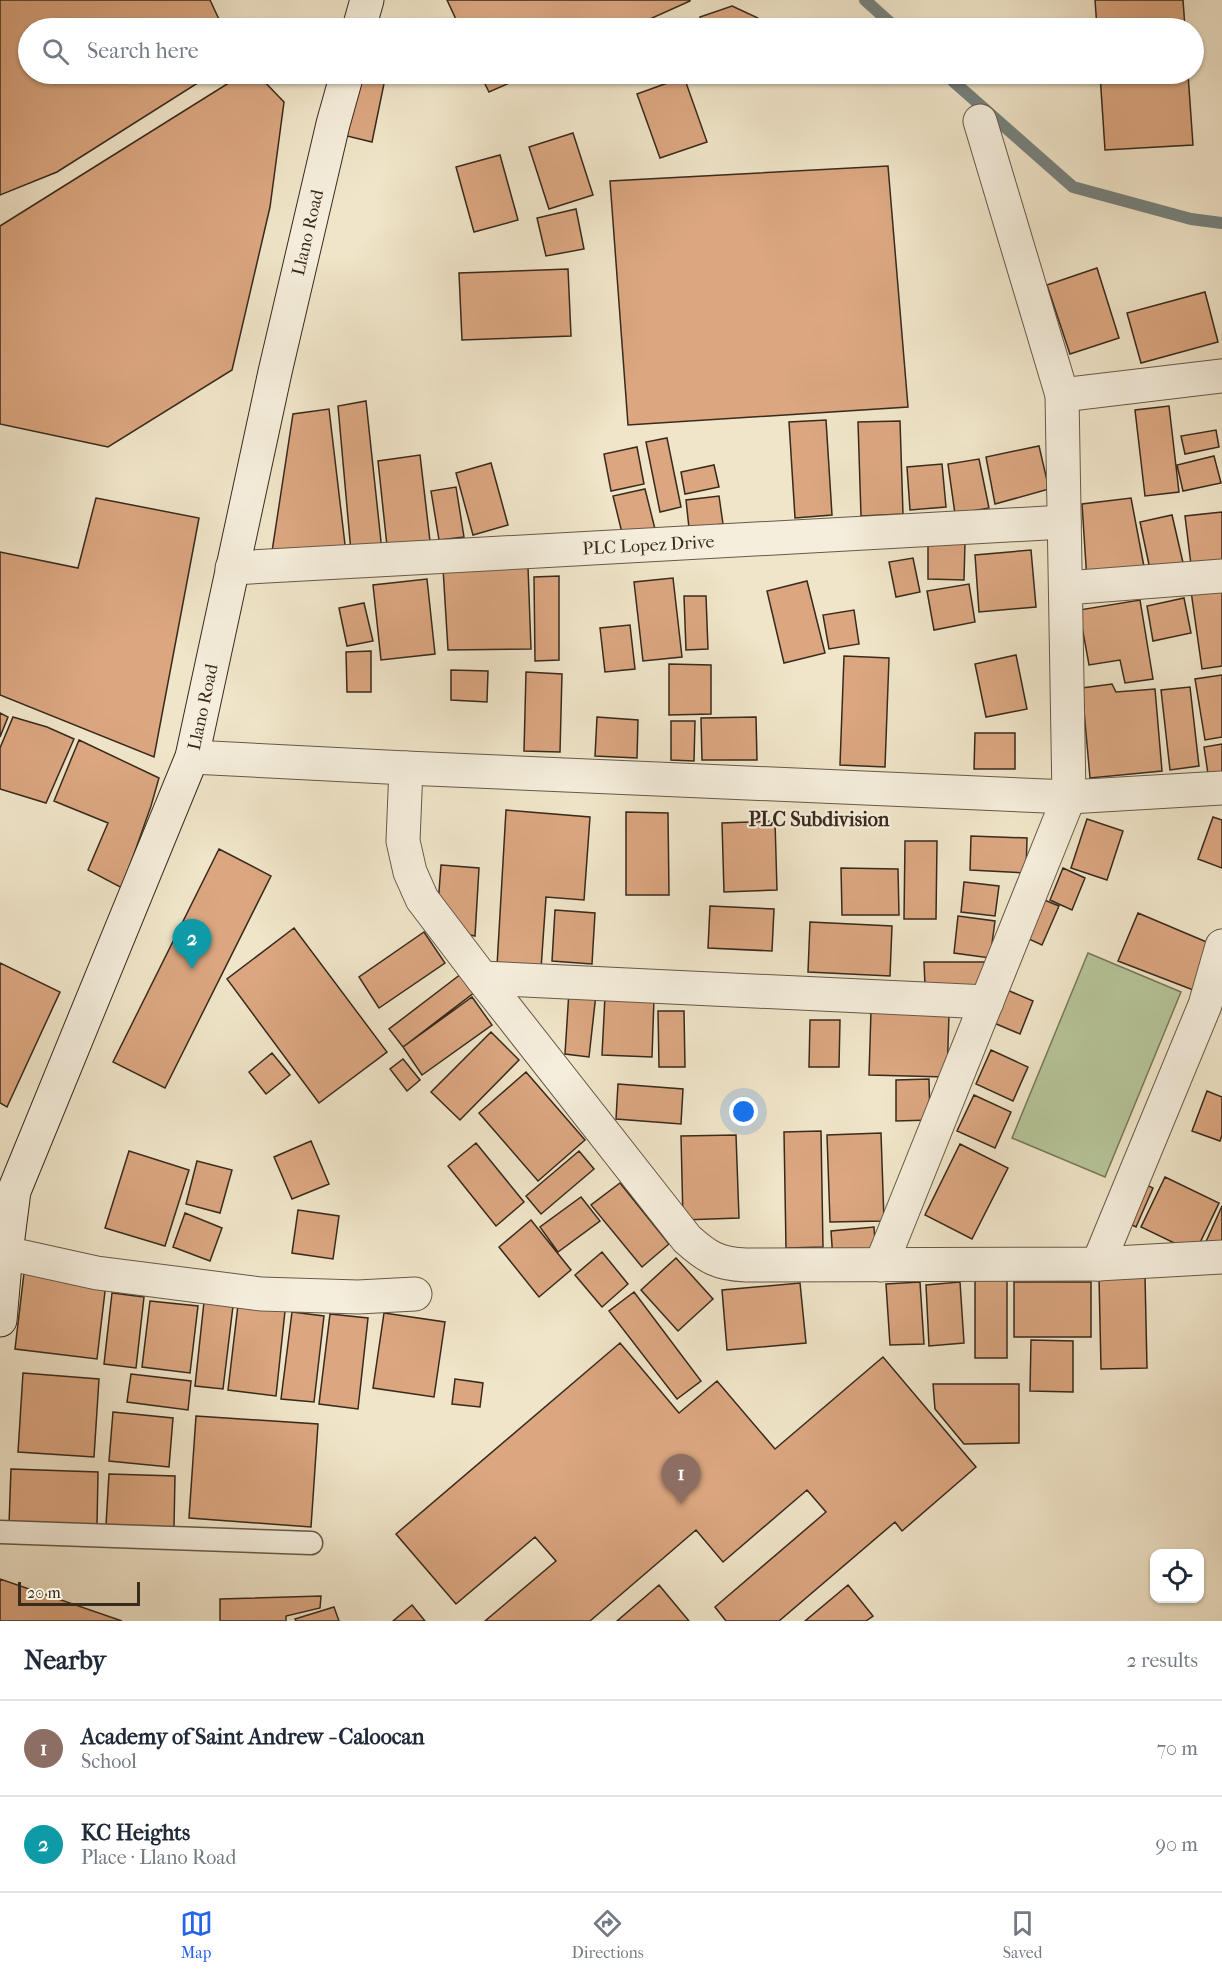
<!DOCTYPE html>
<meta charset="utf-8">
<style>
body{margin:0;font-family:"IM FELL French Canon",serif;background:#f2f2f3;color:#1f2937}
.controls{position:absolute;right:18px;bottom:18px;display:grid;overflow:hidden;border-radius:12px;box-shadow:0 2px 4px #0004}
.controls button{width:54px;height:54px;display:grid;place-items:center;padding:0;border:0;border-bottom:2px solid #e0e1e3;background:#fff;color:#1f2937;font:30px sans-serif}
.scale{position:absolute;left:18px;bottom:15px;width:122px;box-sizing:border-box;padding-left:6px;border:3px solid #382a1c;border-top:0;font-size:16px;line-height:21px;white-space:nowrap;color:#382a1c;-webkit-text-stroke:4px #f5eedc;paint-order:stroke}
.you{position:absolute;left:744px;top:1112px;width:21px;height:21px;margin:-15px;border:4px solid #fff;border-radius:50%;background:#1a73e8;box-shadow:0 0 0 9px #1a73e833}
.badge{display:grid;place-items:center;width:39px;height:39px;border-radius:50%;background:#2563eb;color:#fff;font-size:20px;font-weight:700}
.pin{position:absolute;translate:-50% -50px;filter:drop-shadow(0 2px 3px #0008)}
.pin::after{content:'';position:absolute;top:32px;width:21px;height:18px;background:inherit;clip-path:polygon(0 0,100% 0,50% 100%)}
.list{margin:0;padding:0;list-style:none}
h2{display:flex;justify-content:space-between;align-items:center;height:78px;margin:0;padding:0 24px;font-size:26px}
h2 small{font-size:20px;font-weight:400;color:#747a83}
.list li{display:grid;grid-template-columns:39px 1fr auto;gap:18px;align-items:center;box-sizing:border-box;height:96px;padding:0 24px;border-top:2px solid #e0e1e3}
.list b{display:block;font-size:22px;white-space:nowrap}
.list p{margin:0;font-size:20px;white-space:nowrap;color:#747a83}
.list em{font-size:20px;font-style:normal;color:#747a83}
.icon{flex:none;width:33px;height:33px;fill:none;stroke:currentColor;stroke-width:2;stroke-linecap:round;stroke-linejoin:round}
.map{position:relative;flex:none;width:1222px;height:1621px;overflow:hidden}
.search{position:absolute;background:#fff;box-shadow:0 2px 4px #0004;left:18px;right:18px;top:18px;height:66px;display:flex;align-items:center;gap:15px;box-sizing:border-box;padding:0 21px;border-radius:33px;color:#747a83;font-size:22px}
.sheet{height:270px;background:#fff}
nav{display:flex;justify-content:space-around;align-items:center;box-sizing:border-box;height:84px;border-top:2px solid #e0e1e3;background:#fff;font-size:16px;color:#747a83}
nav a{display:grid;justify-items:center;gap:3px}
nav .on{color:#2563eb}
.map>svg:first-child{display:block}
.green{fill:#b6c599;stroke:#77785a;stroke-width:1.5}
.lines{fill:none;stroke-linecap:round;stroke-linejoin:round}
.stream{stroke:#76827f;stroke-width:12}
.building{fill:#dba680;stroke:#382a1c;stroke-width:1.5}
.lane-casing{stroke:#665947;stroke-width:25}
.street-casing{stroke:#665947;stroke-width:35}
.secondary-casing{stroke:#382a1c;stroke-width:35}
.lane{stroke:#f5eedc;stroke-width:22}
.street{stroke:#f5eedc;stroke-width:33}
.secondary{stroke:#f5eedc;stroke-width:33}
.labels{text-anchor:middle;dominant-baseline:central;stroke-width:4.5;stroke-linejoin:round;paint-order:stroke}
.street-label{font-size:18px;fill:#382a1c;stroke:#f5eedc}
.neighbourhood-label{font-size:20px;font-weight:bold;fill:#382a1c;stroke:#f5eedc}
</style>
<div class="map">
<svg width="1222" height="1621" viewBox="0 0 1222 1621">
<rect width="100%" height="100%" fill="#f0e5c9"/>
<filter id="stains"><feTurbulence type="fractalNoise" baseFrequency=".00333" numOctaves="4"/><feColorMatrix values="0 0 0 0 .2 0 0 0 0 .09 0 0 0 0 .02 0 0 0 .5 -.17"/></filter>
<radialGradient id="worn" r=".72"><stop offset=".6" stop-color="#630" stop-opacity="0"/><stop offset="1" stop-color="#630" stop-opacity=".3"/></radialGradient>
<path class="green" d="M1088 953 1181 992 1105 1177 1012 1138Z"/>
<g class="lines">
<path class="stream" d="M865 0 896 28
M945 74 1073 187 1191 219 1222 223"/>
</g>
<path class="building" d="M0 0H210L223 28H28V74H212L57 172 0 195Z
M447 0H690V1L630 28H460Z
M1095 0H1183L1185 28H1097Z
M732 6 758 18 762 28H704L700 17Z
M243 74H257L284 102 270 207 232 370 108 447 0 424V226Z
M360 74H386L372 142 347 136Z
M480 74H530L489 92Z
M1100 74H1188L1193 145 1105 150Z
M684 77 707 142 660 158 637 94Z
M573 133 593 195 549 209 529 147Z
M500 155 518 220 474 232 456 167Z
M888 166 908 407 628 425 610 181Z
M576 209 584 249 546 256 537 218Z
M1097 268 1119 338 1070 354 1047 285Z
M568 269 571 336 462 340 459 273Z
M1205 292 1218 342 1141 363 1127 313Z
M366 401 382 551 351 552 338 406Z
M1169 406 1179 492 1145 496 1135 410Z
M329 409 346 553 271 558 293 414Z
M826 420 832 515 795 518 789 422Z
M900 421 903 514 861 516 858 422Z
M1216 430 1219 447 1185 454 1181 436Z
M667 438 681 507 660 512 646 442Z
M1039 446 1049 489 995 504 986 457Z
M637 447 644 484 611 491 604 454Z
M420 455 430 541 387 546 378 461Z
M1214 456 1221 483 1183 491 1177 465Z
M979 459 989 508 955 514 948 464Z
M491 463 508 525 473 535 456 473Z
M942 464 946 507 910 510 907 467Z
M714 465 719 487 685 494 681 472Z
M456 487 464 537 439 540 431 491Z
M645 489 655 529 623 537 613 496Z
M719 496 723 524 689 528 686 500Z
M96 498 199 518 154 757 0 695V552L78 568Z
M1131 498 1145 572 1087 581 1082 504Z
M1222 512V569L1192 573 1185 516Z
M1172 515 1184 567 1151 574 1140 522Z
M928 542H965L964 580 928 579Z
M1031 550 1036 607 979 612 975 555Z
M913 558 920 592 896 597 889 562Z
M528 567 531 649 448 650 443 568Z
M559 576V660L535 661 534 577Z
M673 578 682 657 643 661 634 582Z
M427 579 435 654 381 660 373 585Z
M807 581 825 653 784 663 767 591Z
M969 584 975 622 934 630 927 591Z
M1222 587V666L1202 669 1191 591Z
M684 596H706L708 649 686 650Z
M1184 598 1191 633 1153 641 1147 606Z
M1140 600 1153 679 1125 683 1120 660 1089 665 1079 610Z
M364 603 373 641 347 646 339 608Z
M854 610 859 644 829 649 823 615Z
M630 625 635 669 605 672 600 628Z
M371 651V692H347L346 652Z
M1016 655 1027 709 986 717 975 664Z
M844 656 889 658 885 767 840 765Z
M669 664 711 665V714L669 715Z
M451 670 488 671 487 702 451 700Z
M526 672 562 674 560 752 524 751Z
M1222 675V737L1205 740 1195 679Z
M1112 684 1116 692 1155 689 1162 771 1090 778 1082 688Z
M1190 687 1199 766 1170 770 1161 690Z
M0 713 8 717 0 737Z
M13 717 47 727 74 739 46 803 0 789V748Z
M597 717 638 720 637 758 595 756Z
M756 717 757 760H702L701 718Z
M671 721H695L694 761 671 760Z
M975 733H1015V769H974Z
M79 740 159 778 151 806 122 888 88 870 108 823 54 801Z
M1222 744V772L1208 774 1204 747Z
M506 810 590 817 584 900 546 897 541 969 497 966Z
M626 812 668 813 669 895H626Z
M1213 817 1222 820V868L1198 859Z
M1087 819 1123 831 1107 880 1071 868Z
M775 821 777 890 724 892 722 823Z
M971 836 1027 838 1026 873 970 870Z
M905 841H937L936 919H904Z
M219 849 271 876 165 1088 113 1062Z
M441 865 479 868 475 936 457 932 438 905Z
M841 868 898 869 899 915H842Z
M1063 868 1085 878 1072 910 1050 900Z
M964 882 999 886 995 916 961 912Z
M1037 897 1059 906 1042 945 1020 935Z
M710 906 774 909 772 951 708 948Z
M555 910 595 913 592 964 552 961Z
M1138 913 1216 946 1201 993 1118 961Z
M958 916 995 921 990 958 954 953Z
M810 922 892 926 890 976 808 972Z
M294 928 387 1052 319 1103 227 979Z
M424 932 445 963 379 1008 359 977Z
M924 962H986V986H925Z
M0 963 60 992 7 1107 0 1103Z
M461 974 475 992 403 1047 389 1029Z
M1007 990 1033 1001 1020 1034 994 1023Z
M569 991 596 994 589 1057 565 1054Z
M605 996 654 998 652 1057 602 1055Z
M472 997 492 1025 422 1075 403 1047Z
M658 1011H684L685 1067H659Z
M871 1011 949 1014 947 1077 869 1075Z
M810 1020H840L839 1067H809Z
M491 1032 519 1060 460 1120 431 1092Z
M991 1050 1028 1067 1013 1101 976 1084Z
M272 1053 290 1075 266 1094 249 1072Z
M403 1059 420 1080 407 1091 390 1069Z
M526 1072 585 1140 538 1181 479 1113Z
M929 1079 930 1120 896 1121V1080Z
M618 1084 683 1089 681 1124 616 1119Z
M1207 1091 1222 1097V1135L1220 1141 1192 1131Z
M974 1095 1011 1112 995 1148 957 1131Z
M821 1131 823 1247 786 1248 784 1132Z
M881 1133 884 1221 830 1222 827 1135Z
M736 1135 739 1218 683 1220 681 1136Z
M311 1141 329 1184 292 1199 274 1157Z
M476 1143 524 1202 496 1226 448 1166Z
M960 1144 1008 1168 972 1239 925 1215Z
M129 1151 189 1170 165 1246 105 1228Z
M579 1151 594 1169 541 1214 526 1196Z
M197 1161 232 1170 220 1213 186 1204Z
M1165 1177 1219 1203 1195 1253 1141 1227Z
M1136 1180 1153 1188 1136 1227 1120 1219Z
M620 1183 669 1244 642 1267 591 1205Z
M581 1197 600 1221 558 1252 540 1227Z
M1222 1206V1252L1200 1255Z
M298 1210 339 1216 333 1259 292 1253Z
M185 1213 222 1228 210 1261 173 1247Z
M531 1220 571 1270 539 1297 499 1247Z
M874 1227 876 1257 833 1260 831 1231Z
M602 1252 628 1284 602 1307 575 1275Z
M676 1258 713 1299 678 1331 641 1290Z
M24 1273 106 1283 97 1359 15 1349Z
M1099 1276H1145L1147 1368 1101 1369Z
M975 1277H1007V1358H975Z
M920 1282 924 1344 890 1345 886 1284Z
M960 1282 964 1343 929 1346 926 1285Z
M1014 1282H1091V1337H1014Z
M800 1283 806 1343 727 1350 722 1290Z
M634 1292 701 1381 677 1399 609 1311Z
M112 1293 144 1297 136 1368 104 1364Z
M150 1301 198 1306 190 1373 142 1367Z
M204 1302 233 1306 223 1389 195 1386Z
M238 1305 285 1311 276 1396 228 1390Z
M292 1312 324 1316 314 1402 281 1399Z
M384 1313 445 1322 434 1397 373 1388Z
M330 1314 368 1318 358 1409 319 1404Z
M1031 1340 1073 1341V1392L1030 1391Z
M620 1343 679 1413 717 1381 775 1449 883 1357 976 1467 902 1531 895 1522 779 1621H726L715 1607 826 1512 807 1490 723 1562 696 1530 590 1621H485L556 1561 535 1537 456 1604 396 1534Z
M23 1373 99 1379 94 1457 18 1452Z
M131 1374 191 1381 188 1410 127 1402Z
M455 1379 483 1383 480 1407 452 1404Z
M933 1384H1019V1443L964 1444 935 1409Z
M113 1412 173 1418 169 1467 109 1461Z
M196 1416 318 1424 311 1527 189 1518Z
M11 1469 98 1472 97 1527 9 1524Z
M109 1474 175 1476 174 1527 106 1525Z
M0 1579 122 1621H0Z
M659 1585 689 1621H617Z
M848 1585 873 1616 866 1621H805Z
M321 1596 320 1608 286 1616V1621H220V1599Z
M412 1605 425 1621H393Z
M334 1607 339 1621H296L295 1619Z"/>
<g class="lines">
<defs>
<path id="lane" d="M0 1532 311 1543"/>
<g id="street">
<path d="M1062 395 1222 376"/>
<path id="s1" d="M232 568 1064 522"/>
<path d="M1066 588 1222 576"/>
<path d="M192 757 406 768 1069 797 1222 788"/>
<path d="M406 768 403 841 410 872 422 899 482 978 687 1239C707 1257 718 1264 746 1265L1098 1264 1222 1257"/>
<path d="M482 978 987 1002"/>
<path d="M6 1253 97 1273 261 1294 358 1297 415 1294"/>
<path d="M1098 1264 1205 1005 1222 946"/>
<path d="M881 1265 1069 797 1062 395 980 121"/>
</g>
<g id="secondary">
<path d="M359 28 367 0"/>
<path id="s2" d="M0 1320 6 1253 14 1191 192 757 275 372 333 124 347 74"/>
</g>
</defs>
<use href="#lane" class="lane-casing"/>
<use href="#street" class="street-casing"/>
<use href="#secondary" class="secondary-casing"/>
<use href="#lane" class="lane"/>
<use href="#street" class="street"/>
<use href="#secondary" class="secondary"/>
</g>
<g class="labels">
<g class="street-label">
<text stroke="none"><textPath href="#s2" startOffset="1136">Llano Road</textPath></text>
<text stroke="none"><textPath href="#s1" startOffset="417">PLC Lopez Drive</textPath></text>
<text stroke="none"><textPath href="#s2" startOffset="650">Llano Road</textPath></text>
</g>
<g class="neighbourhood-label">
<text x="819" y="819">PLC Subdivision</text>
</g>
</g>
<rect width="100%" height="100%" filter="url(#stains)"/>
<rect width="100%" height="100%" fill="url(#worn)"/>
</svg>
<div class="controls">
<button><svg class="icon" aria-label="locate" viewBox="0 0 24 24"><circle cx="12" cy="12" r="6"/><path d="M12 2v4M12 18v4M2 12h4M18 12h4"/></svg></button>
</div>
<div class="scale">20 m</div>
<div class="you"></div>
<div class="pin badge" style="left:681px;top:1504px;background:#8d6e63">1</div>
<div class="pin badge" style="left:192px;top:969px;background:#0f9aa8">2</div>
<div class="search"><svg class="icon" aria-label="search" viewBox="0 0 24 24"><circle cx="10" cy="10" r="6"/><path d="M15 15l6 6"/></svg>Search here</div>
</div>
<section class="sheet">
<h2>Nearby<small>2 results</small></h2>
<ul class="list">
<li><span class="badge" style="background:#8d6e63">1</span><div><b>Academy of Saint Andrew - Caloocan</b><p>School</p></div><em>70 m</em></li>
<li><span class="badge" style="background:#0f9aa8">2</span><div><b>KC Heights</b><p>Place · Llano Road</p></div><em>90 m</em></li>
</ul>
</section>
<nav>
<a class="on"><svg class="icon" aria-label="map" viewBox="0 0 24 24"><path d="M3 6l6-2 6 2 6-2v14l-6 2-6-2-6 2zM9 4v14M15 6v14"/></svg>Map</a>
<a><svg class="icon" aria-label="directions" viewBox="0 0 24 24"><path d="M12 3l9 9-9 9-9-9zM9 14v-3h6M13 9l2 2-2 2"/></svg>Directions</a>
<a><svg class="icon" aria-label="saved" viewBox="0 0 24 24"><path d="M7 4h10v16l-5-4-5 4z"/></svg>Saved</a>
</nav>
